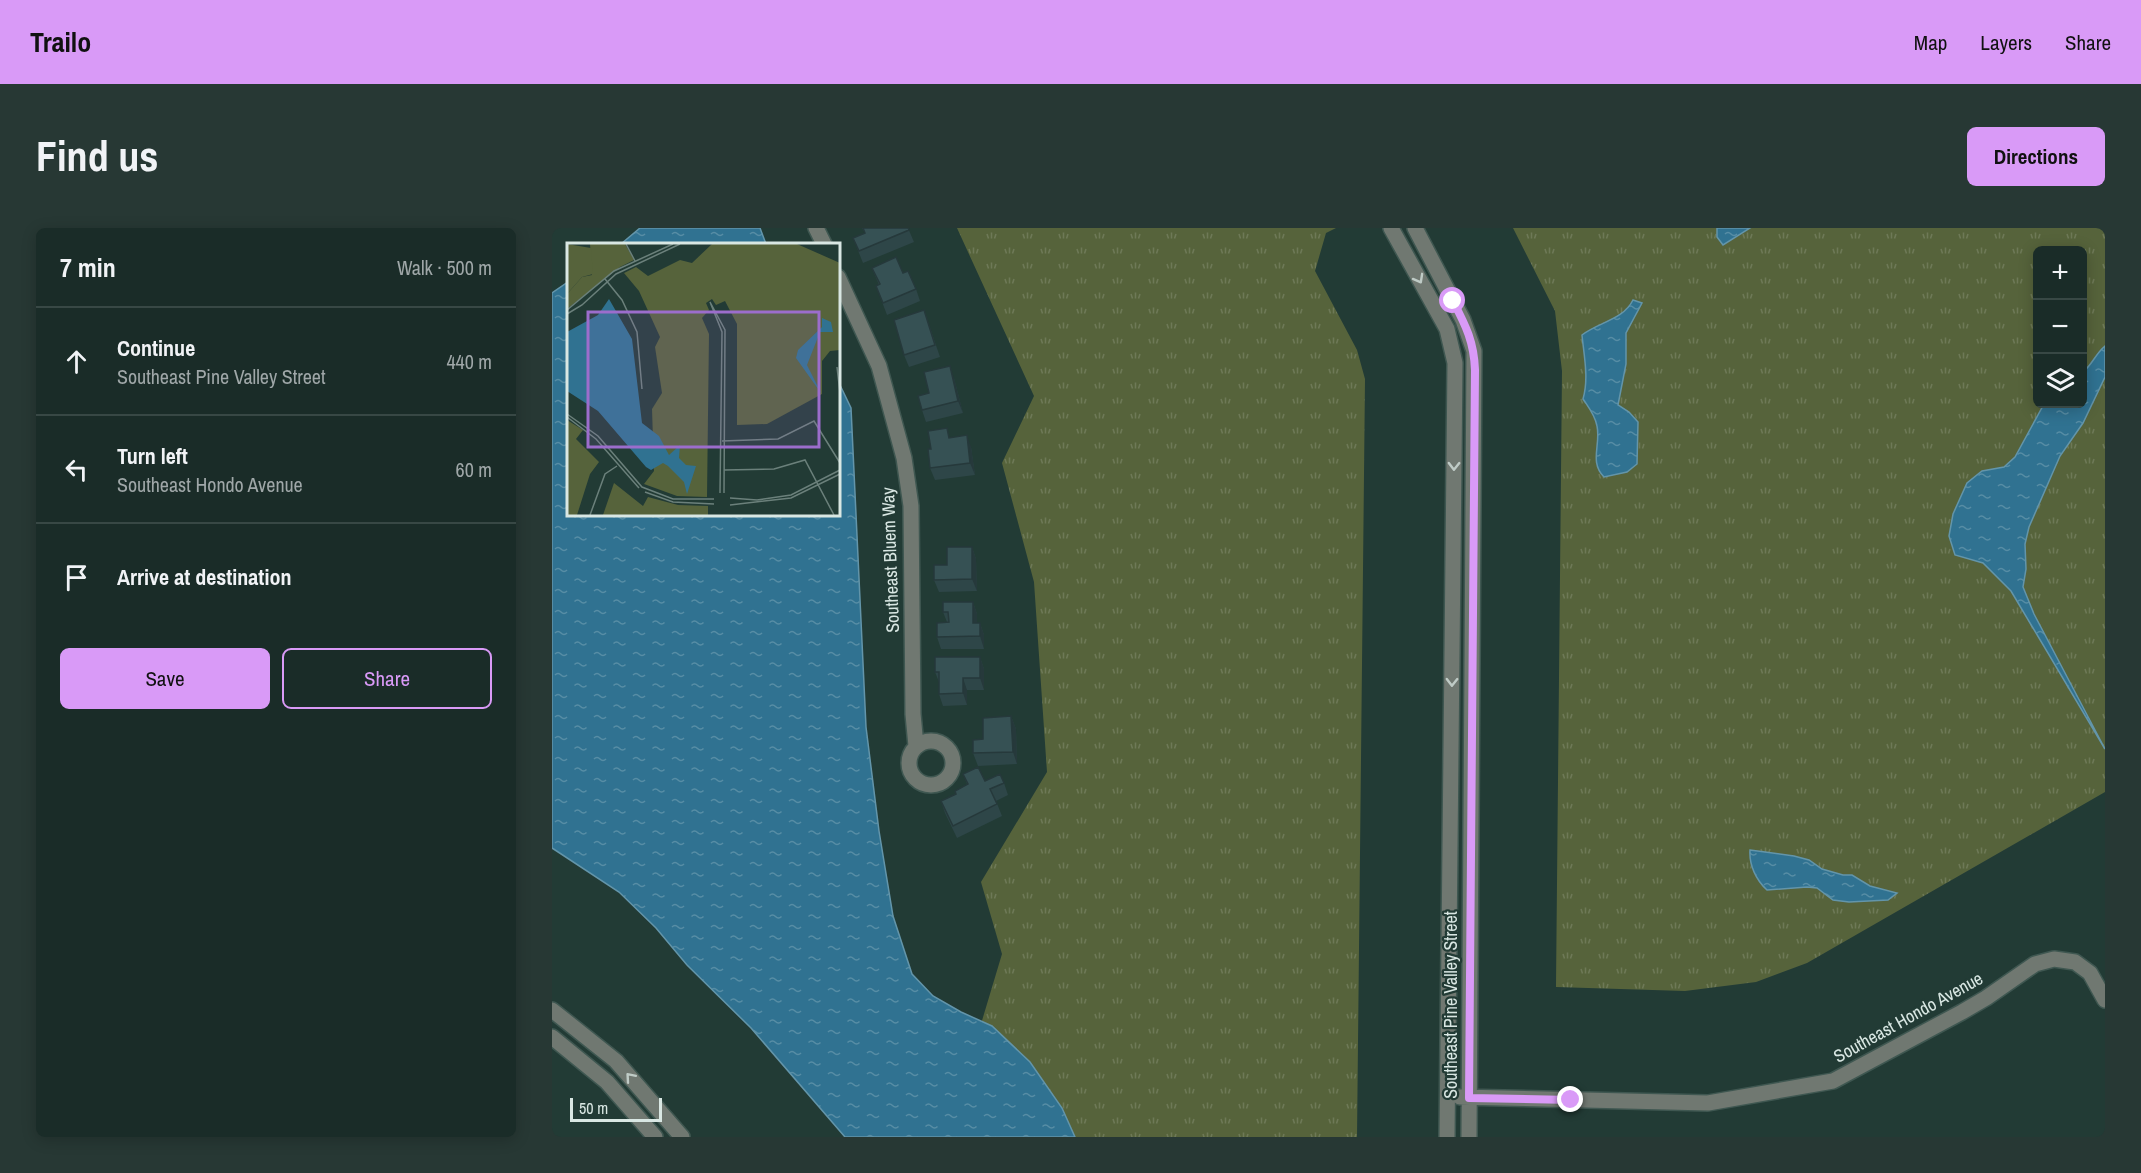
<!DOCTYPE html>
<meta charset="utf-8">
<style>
body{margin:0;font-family:"Archivo Narrow",sans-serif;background:#273834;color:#f1f3f6}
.controls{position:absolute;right:18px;top:18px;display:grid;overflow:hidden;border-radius:9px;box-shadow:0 3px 15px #0003}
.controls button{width:54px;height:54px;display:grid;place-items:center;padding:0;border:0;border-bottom:2px solid #384845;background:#1a2c28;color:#f1f3f6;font:30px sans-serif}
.scale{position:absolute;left:18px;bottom:15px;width:92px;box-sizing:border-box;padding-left:6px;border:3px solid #d9e7e3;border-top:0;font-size:16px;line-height:21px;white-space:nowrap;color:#d9e7e3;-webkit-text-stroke:4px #223b35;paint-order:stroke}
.stop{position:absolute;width:18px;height:18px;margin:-14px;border:4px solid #d99af7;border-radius:50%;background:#fff}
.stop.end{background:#d99af7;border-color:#fff;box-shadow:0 2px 6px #0008}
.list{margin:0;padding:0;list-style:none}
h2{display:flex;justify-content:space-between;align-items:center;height:78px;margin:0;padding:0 24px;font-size:26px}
h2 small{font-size:20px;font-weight:400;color:#9fa7a8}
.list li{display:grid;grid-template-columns:39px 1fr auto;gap:18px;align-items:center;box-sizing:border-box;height:108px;padding:0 24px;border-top:2px solid #384845}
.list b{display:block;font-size:22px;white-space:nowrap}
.list p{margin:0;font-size:20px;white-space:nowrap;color:#9fa7a8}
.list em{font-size:20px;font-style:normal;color:#9fa7a8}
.actions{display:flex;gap:12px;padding:18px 24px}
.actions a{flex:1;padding:14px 0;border:2px solid #d99af7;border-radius:9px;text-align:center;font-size:21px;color:#d99af7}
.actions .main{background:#d99af7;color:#111}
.icon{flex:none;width:33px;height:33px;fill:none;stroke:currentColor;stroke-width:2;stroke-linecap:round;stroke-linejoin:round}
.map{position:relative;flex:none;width:1553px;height:909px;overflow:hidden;border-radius:9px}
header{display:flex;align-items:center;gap:36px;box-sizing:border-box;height:84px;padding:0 30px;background:#d99af7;color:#111}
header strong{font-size:28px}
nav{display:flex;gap:33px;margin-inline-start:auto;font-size:21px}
.intro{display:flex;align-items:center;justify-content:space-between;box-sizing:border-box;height:144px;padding:0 36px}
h1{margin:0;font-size:42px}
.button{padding:15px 27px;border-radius:9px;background:#d99af7;color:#111;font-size:21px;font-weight:700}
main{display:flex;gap:36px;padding:0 36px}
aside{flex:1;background:#1a2c28;border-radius:9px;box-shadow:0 3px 15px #0003}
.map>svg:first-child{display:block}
.grass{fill:url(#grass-tufts);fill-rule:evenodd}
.water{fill:url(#water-ripples);stroke:#6395aa;stroke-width:1.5}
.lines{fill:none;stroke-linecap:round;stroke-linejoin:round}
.minor-casing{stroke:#3f5751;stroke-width:18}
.minor{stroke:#707871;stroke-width:15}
.wall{fill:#2e4648}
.shaded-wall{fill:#26393b}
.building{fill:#365154;stroke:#26393b;stroke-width:1.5}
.oneway{stroke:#bfcbc6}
.route{stroke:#d99af7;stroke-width:8}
.labels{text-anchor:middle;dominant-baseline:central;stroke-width:4.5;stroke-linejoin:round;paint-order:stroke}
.street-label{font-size:18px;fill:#d9e7e3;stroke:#223b35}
.inset-road{fill:none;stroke:#6b807b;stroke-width:1.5}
.view{fill:#9c6dcc;fill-opacity:0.15;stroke:#9c6dcc;stroke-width:3}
.inset-edge{fill:none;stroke:#d9e7e3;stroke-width:3}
</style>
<header>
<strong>Trailo</strong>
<nav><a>Map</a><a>Layers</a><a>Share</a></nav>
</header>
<div class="intro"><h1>Find us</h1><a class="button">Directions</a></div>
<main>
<aside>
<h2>7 min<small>Walk · 500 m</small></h2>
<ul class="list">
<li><svg class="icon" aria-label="ahead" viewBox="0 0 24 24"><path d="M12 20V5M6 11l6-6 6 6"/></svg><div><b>Continue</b><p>Southeast Pine Valley Street</p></div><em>440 m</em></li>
<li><svg class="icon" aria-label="left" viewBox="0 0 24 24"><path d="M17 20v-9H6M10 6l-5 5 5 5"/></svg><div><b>Turn left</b><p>Southeast Hondo Avenue</p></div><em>60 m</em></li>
<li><svg class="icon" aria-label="arrive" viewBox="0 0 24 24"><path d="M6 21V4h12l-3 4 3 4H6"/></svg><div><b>Arrive at destination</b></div></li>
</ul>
<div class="actions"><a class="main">Save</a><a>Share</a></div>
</aside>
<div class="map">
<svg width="1553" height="909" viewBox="0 0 1553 909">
<defs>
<pattern id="grass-tufts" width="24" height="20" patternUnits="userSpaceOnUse" patternTransform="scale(1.5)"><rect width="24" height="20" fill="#56633b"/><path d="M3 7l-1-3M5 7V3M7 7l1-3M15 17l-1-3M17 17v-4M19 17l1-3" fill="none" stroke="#6e7957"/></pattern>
<pattern id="water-ripples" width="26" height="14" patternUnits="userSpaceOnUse" patternTransform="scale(1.5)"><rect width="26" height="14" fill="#307291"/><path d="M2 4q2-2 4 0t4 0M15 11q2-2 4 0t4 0" fill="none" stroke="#578da5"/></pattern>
</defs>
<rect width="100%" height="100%" fill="#223b35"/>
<path class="grass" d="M405 0H784L774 5 763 43 805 122 813 151 805 909H434L429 796 450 726 429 654 495 544 482 354 450 235 482 168Z
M961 0H1553V564L1255 735 1204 754 1133 763 1004 759 1010 143 1003 83ZM1486 22H1530V176H1486Z"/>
<path class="water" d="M88 0H208L214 16H69Z
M1165 0H1198L1171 17 1165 9Z
M16 54V286H286L287 155 299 180 314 499 327 603 341 688 360 746 381 768 409 784 440 798 478 834 510 880 523 909H293L199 800 135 737 104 700 67 664 0 620V65Z
M1081 72 1090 75 1074 105V136L1066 177 1077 184 1086 194 1085 236 1075 244 1052 249C1037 234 1049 217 1045 198 1043 187 1037 180 1031 171 1037 150 1032 128 1030 107 1047 94 1071 92 1081 72Z
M1553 118V149L1531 195 1508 228 1477 299 1473 316 1474 341 1471 359 1482 386 1553 521 1459 363 1431 335 1403 327 1397 308 1401 286 1415 255 1430 243 1452 239 1463 229 1492 176H1530L1531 144C1540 137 1544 125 1553 118Z
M1198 622 1242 628 1257 632 1270 641 1291 647H1300L1318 658 1345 665 1336 672 1297 674 1281 672 1265 660 1255 659 1215 662C1204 652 1197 637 1198 622Z"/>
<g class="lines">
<defs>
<path id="minor" d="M264 0 272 16
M839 0 895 101 903 135 895 909
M863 0 911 92 922 123 917 909
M286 49 327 138 352 230 359 278 361 486 364 518
M357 535a22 22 0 1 1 44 0a22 22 0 1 1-44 0Z
M0 782 64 833 130 909
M0 809 55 854 103 909
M908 869 1156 875 1281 853 1410 784 1434 770 1483 736 1502 731 1523 734 1538 745 1553 772"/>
</defs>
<use href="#minor" class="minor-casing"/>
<use href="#minor" class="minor"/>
</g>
<path class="wall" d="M310 0H356L362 14 311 35 301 10 313 5Z
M320 40 351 45 364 61 368 73 335 87 324 58 327 57Z
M372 82 388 129 357 139 352 127Z
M402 150 411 185 374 194 370 182 377 165Z
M399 209 419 219 423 247 383 252 378 240 379 221Z
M420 319 424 331 425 363 387 364 382 352Z
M421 374 425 386V395H428L432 407V421H389L385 409 395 394 391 384Z
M428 429 432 441V462H415V477L391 478 387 466V454L383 444Z
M459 488 464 501 465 536 426 538 421 525 431 511Z
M411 546 433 553 452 555 456 567 444 573 450 588 405 610 393 585 389 573 404 566 415 556Z"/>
<path class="shaded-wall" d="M398 138 402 150 411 185 406 173Z
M415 207 419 219 423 247 418 235Z
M420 319 424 331 425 363 420 351Z
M421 374 425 386V407L421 395Z
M428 395 432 407V421L428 408Z
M428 429 432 441V462L428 450Z
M411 450 415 462V477L411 465Z
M459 488 464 501 465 536 461 524Z"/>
<path class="building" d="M311 0H356L357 2 307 23 301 10 313 5Z
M344 29 351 45 356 43 364 61 331 75 324 58 328 56 320 40Z
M372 82 383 117 352 127 342 92Z
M398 138 406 173 370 182 366 168 377 165 372 144Z
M395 200 397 210 415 207 418 235 378 240 376 221H379L376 203Z
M395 319H420V351L382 352V337H395Z
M391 374H421V395H428V408L385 409V395L397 394 396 384H391Z
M383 429H428V450H411V465L387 466V444H383Z
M459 488 461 524 421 525V512L431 511V490Z
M426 539 433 553 448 546 452 555 438 561 445 576 401 598 389 573 404 566 403 563 416 556 411 546Z"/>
<defs><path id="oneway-chevron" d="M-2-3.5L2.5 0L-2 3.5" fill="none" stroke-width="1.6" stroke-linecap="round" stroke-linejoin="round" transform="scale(1.5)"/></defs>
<g class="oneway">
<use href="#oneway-chevron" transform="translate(867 51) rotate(61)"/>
<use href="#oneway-chevron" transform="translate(902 238) rotate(91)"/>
<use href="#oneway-chevron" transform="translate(900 454) rotate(91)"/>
<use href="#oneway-chevron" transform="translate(78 849) rotate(-131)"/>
</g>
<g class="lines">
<path class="route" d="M901 73C914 98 922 114 923 142L917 870 1019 872"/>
</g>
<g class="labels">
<g class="street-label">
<text transform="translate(338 332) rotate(-92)">Southeast Bluem Way</text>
<text transform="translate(898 777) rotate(-90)">Southeast Pine Valley Street</text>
<text transform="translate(1356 789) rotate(-29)">Southeast Hondo Avenue</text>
</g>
</g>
<g transform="translate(15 15)">
<rect width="273" height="273" fill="#223b35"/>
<path d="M23 1H58L67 17 53 24 0 66V51L15 34 25 32ZM145 1H230L273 20V107L263 108 255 118V151L200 181 170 182V81L158 58 149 62 145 56 139 60 142 67 135 75 142 91 140 254 110 253 77 241 87 228 85 166 95 150 88 104 93 94 72 48 57 30 69 24 81 33 113 17 125 20ZM0 177 16 187 9 196 32 219 23 231 10 272H0ZM47 240 76 263 81 254 111 262 141 263V272H36Z" fill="#56633b"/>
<path d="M0 1 24 5 26 31 15 34 0 51Z" fill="#56633b"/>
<path d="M42 56 65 96 75 180 92 193 102 212 113 202 112 215 119 222 129 223 120 251 117 239 101 223 96 220 84 227 79 224 31 168 0 148V89L31 72ZM255 75 264 79 266 89H253L240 122 254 150 229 115 231 107 255 84Z" fill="#307291"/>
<path class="inset-road" d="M59 1 68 18M38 36 55 57 70 89 75 146M0 67 47 28 106 1M0 71 15 62 49 31 113 1M270 124 273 150M0 171 31 193 75 244 106 256H147M0 174 29 196 72 245M155 198 211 196 247 178 273 220M157 227 207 226 238 217 267 272M78 249 106 259 147 261M153 250 155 89 143 59 158 87 157 250M163 255 190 257 224 252 273 227M163 262 224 255 273 231M23 272 38 231 50 223"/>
<path class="view" d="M21 69H252V204H21Z"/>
<rect width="273" height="273" class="inset-edge"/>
</g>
</svg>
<div class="controls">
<button>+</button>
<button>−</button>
<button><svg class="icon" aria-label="layers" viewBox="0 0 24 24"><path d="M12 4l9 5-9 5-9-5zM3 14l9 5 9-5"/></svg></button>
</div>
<div class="scale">50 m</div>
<div class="stop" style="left:901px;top:73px"></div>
<div class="stop end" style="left:1019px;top:872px"></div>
</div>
</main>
